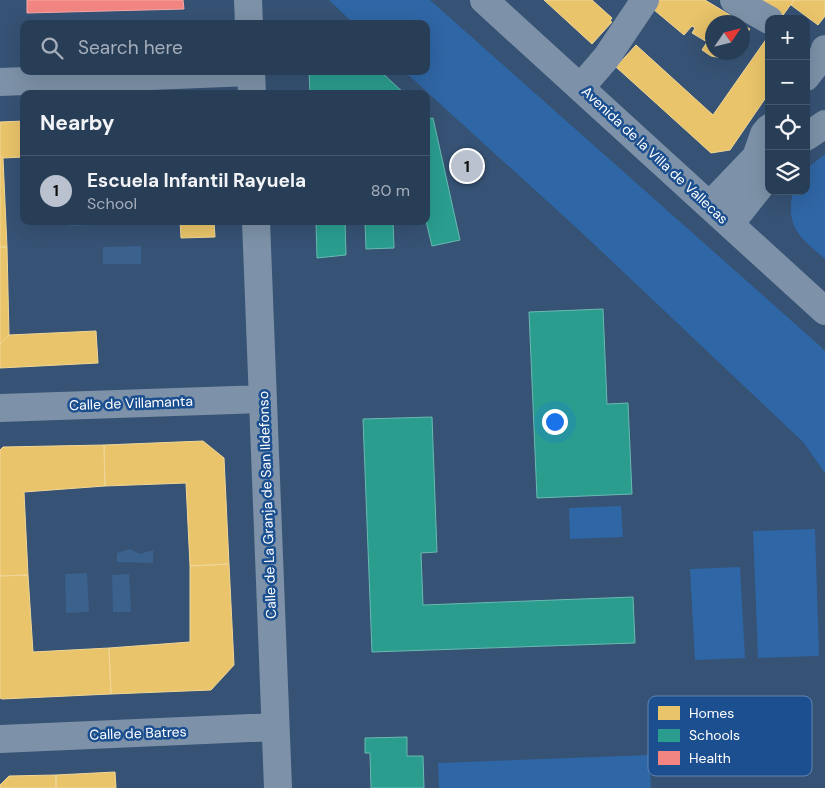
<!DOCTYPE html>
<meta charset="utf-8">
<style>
body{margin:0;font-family:"DM Sans",sans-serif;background:#30455d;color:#f1f3f6}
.controls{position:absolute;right:15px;top:15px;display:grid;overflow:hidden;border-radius:10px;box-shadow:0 5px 20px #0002}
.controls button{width:45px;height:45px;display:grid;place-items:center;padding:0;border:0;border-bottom:1px solid #44576d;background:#283e57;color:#f1f3f6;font:25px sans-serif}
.compass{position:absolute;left:705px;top:15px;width:45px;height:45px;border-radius:50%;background:#283e57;box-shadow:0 5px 20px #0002;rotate:55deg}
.you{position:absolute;left:554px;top:421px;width:18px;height:18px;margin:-12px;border:4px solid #fff;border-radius:50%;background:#1a73e8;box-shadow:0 0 0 8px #1a73e833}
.badge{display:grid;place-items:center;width:32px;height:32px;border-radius:50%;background:#b9c2ce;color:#111;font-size:16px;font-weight:700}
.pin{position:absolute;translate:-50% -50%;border:2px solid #fff;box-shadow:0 1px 5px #0006}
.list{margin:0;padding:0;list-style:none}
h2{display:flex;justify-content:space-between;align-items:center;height:65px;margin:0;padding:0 20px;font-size:21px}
h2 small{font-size:16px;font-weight:400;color:#a5aeba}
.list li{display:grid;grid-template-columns:32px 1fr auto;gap:15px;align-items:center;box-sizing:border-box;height:70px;padding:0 20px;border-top:1px solid #44576d}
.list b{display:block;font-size:19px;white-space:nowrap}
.list p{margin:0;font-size:16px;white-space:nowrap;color:#a5aeba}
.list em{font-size:16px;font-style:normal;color:#a5aeba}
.icon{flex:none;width:28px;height:28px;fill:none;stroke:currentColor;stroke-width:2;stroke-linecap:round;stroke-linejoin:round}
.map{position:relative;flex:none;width:825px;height:788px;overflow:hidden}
.search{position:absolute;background:#283e57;box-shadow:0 5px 20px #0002;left:20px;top:20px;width:410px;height:55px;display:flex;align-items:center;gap:12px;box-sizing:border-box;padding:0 18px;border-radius:10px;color:#a5aeba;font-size:19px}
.panel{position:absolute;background:#283e57;box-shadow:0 5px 20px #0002;left:20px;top:90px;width:410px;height:135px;border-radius:10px}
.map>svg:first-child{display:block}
.green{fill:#2f66a5}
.water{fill:#3b618d}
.homes{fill:#e9c46a;stroke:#f0d697}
.schools{fill:#2a9d8f;stroke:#6abab1}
.health{fill:#f28482;stroke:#f6a9a8}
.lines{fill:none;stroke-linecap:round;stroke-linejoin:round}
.minor{stroke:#7d92a8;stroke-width:28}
.labels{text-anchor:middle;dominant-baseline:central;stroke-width:5;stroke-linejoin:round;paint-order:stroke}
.street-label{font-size:14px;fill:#fff;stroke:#1b4f8f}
.key{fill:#1b4f8f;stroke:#5f84b1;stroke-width:1}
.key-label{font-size:14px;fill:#fff}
</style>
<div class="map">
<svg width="825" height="788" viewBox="0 0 825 788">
<rect width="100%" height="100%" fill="#365274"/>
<path class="green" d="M329 0H430L820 346 825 351V473L803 442 581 232 404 71H426V24H354Z
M825 154V259C800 237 785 228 793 191H806V169Z
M621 506 623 537 570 539 569 508Z
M815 529 819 656 758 658 753 531Z
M740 567 745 658 695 660 690 569Z
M649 755 651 788H439L438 763Z"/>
<path class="water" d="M70 221H121V224L70 226Z
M141 246V264H103V247Z
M130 549 140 554 153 550V563L117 562V553Z
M87 573 89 612 66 613 65 574Z
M129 574 131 612H113L112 575Z"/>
<path class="homes" d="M544 0H592L612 18 610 21 612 22 592 44Z
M659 0H705L735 18 740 22H712V52H733L728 59 711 56 702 50 707 42 692 33 695 28 692 26 684 35 653 9Z
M751 0H794L781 18Z
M794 0H825V16L818 25 791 5Z
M742 24 750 29 742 39Z
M767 38 769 39V93L730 150 711 153 616 67 636 45 713 115Z
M24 121V157L3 158 0 155V122Z
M0 155 3 158 7 247H0Z
M180 221H214L215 237 181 238Z
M0 247H7L9 335 0 344Z
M96 331 98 363 0 368V344L9 335Z
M203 441 224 458 229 564 190 566 186 483 105 486 104 445Z
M104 445 105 486 24 492 28 575 0 576V450L3 447Z
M229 564 234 665 211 690 111 694 109 648 190 642V566Z
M28 575 33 652 109 648 111 694 2 699 0 698V576Z
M115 772 116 788H56V775Z
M56 775V788H0V785L9 776Z"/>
<path class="schools" d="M309 71H380L405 94H310Z
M433 118 460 240 432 246 426 221V119Z
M316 221H345L346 255 317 258Z
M365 221H393L394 248 366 249Z
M603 309 607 404 628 403 632 494 537 498 529 312Z
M432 417 437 552 421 553 423 605 633 597 635 643 372 652 363 419Z
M407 737V756H423L424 788H371L370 753H365V738Z"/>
<path class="health" d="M27 0H183L184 9 27 13Z"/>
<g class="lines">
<path class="minor" d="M248 0 249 24
M484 0 825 311
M734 0 769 20
M251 71 252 94
M806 77 823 55 825 49
M0 82 251 72
M581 87 606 58 645 0
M806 137 825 124
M710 205 756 157 764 134 769 128
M256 221 278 788
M730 224 769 175
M0 408 263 399
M0 739 275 727"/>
</g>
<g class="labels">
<g class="street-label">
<text transform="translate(655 155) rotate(43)">Avenida de la Villa de Vallecas</text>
<text transform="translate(131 403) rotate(-2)">Calle de Villamanta</text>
<text transform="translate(267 505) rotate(-92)">Calle de La Granja de San Ildefonso</text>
<text transform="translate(138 733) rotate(-2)">Calle de Batres</text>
</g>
</g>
<rect x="648" y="696" width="164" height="80" rx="8" class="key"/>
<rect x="658" y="706" width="22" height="14" fill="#e9c46a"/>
<rect x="658" y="729" width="22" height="13" fill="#2a9d8f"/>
<rect x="658" y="751" width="22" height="14" fill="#f28482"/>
<g class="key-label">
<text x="689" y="718">Homes</text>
<text x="689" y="740">Schools</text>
<text x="689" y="763">Health</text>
</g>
</svg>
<div class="controls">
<button>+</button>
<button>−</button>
<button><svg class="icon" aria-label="locate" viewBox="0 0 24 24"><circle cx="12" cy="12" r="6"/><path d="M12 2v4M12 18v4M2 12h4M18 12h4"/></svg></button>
<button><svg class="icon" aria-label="layers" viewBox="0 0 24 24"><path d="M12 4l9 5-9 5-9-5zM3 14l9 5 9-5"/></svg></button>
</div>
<svg class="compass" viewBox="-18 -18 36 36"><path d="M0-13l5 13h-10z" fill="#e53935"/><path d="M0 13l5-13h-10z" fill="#a5aeba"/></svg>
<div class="you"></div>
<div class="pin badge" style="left:467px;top:166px">1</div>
<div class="search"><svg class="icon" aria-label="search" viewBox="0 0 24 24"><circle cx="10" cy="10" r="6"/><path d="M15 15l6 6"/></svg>Search here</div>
<section class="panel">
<h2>Nearby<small></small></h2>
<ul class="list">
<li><span class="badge">1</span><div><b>Escuela Infantil Rayuela</b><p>School</p></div><em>80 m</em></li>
</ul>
</section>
</div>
